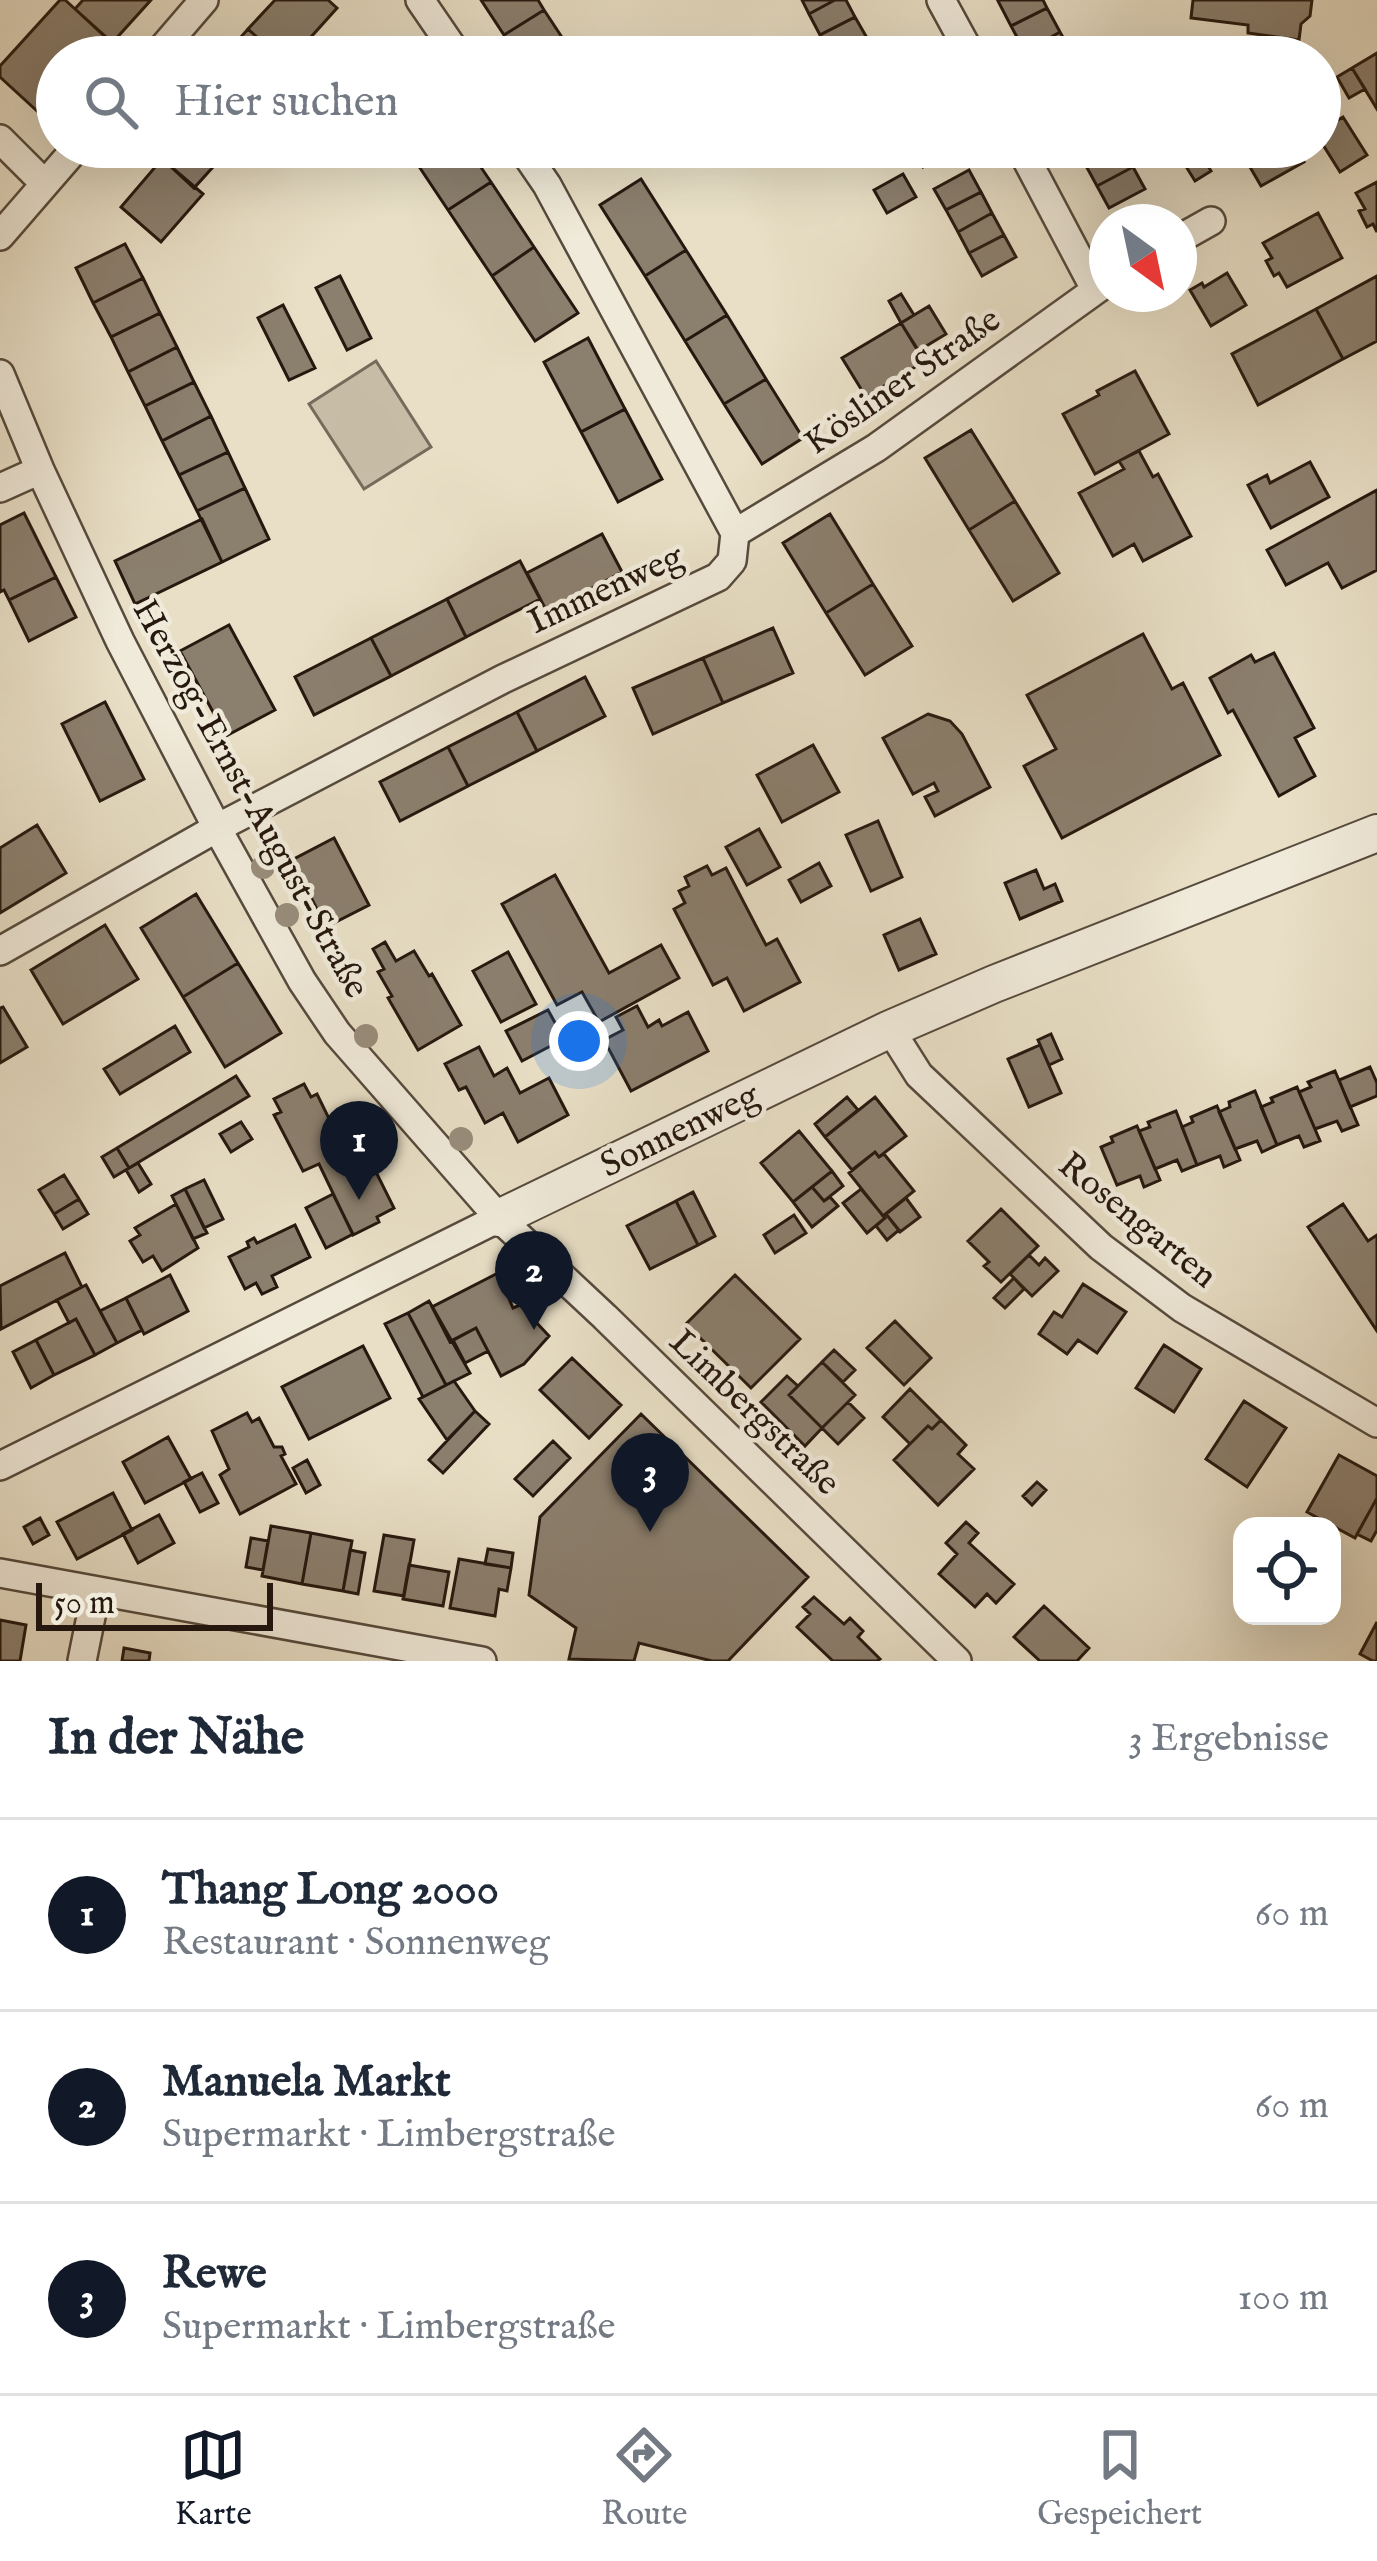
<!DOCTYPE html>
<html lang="de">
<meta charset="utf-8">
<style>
body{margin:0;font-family:"IM FELL English",serif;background:#f6f6f7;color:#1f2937}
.controls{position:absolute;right:36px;bottom:36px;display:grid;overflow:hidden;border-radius:24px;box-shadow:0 12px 48px #0002}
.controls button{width:108px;height:108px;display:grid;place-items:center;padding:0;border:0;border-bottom:3px solid #e0e1e3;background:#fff;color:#1f2937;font:60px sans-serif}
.compass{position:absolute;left:1089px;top:204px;width:108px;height:108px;border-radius:50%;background:#fff;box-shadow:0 12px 48px #0002;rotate:147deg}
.scale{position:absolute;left:36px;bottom:30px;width:237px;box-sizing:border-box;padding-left:12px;border:6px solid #26180f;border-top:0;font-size:33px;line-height:42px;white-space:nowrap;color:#26180f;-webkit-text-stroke:9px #f0eada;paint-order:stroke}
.you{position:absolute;left:579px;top:1041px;width:42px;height:42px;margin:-30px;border:9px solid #fff;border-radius:50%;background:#1a73e8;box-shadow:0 0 0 18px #1a73e833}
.badge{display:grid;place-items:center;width:78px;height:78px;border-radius:50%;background:#111827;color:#fff;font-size:39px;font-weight:700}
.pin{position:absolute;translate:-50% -99px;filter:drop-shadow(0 3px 6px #0008)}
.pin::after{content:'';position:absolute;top:63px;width:42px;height:36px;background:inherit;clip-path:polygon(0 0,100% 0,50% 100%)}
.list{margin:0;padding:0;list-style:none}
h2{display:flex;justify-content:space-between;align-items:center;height:156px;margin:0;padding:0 48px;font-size:51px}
h2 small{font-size:39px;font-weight:400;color:#747a83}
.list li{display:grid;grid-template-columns:78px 1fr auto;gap:36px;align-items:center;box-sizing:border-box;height:192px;padding:0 48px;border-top:3px solid #e0e1e3}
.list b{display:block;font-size:45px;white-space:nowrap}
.list p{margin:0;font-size:39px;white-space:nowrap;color:#747a83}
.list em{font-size:39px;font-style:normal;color:#747a83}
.icon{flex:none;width:66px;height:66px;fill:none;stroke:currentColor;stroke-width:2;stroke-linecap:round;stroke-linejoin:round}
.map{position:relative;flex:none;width:1377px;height:1661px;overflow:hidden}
.search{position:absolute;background:#fff;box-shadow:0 12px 48px #0002;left:36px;right:36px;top:36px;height:132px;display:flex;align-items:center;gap:30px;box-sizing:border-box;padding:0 42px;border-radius:66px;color:#747a83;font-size:45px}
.sheet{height:732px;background:#fff}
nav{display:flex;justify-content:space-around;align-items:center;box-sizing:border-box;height:168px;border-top:3px solid #e0e1e3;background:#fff;font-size:33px;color:#747a83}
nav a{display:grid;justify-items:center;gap:6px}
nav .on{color:#111827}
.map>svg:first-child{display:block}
.green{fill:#c7bda7;stroke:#766a5b;stroke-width:3}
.building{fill:#8b7f6e;stroke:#26180f;stroke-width:3}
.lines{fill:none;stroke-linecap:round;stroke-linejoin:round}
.minor-casing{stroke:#564a3d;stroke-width:32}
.tertiary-casing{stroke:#564a3d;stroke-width:40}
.minor{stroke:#f0eada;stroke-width:27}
.tertiary{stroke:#f0eada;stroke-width:36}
.tree{fill:#988d7b}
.labels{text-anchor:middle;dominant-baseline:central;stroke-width:9;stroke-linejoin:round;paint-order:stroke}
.street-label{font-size:36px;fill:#26180f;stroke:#f0eada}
</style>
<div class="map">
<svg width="1377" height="1661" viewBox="0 0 1377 1661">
<rect width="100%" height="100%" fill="#e8dfc6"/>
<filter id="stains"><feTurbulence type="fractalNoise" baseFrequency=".00167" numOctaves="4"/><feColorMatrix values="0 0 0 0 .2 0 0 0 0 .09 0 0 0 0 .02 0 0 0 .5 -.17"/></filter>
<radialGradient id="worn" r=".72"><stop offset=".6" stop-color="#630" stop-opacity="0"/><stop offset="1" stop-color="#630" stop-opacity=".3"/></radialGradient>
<path class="green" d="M376 361 431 447 364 489 309 404Z"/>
<path class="building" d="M60 0H65L105 36 86 57H57V89L37 111 0 77V66Z
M83 0H151L112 43 75 9Z
M275 0H328L337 8 293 57H279L248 29Z
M481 0H538L544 10 504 35Z
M802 0H835L809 14Z
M835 0H846L855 17 820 35 809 14Z
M1000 0H1043L1047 8 1011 26 998 1Z
M1193 0H1312L1310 16 1301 24 1299 40 1248 33V25L1191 18Z
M1047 8 1060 32 1025 52 1011 26Z
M544 10 575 57H518L504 35Z
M855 17 867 38 832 57 820 35Z
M248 29 279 57H223Z
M1060 32 1074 57H1028L1025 52Z
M1377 53V109L1352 68Z
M1352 68 1365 89 1349 98 1337 77Z
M1343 117 1367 155 1340 172 1320 140V131Z
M159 147H231L194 188 155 152Z
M406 147H467L491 182 448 210Z
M912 147H956L957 148 923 167Z
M1076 147H1116L1085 164Z
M1116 147H1122L1133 167 1097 186 1085 164Z
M1174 147H1197L1211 171 1195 181Z
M1257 147H1295L1304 162 1261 186 1243 155Z
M162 159 203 194 161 242 121 207Z
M1133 167 1145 189 1109 208 1097 186Z
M969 170 981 192 946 210 934 189Z
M903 174 916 197 887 213 874 190Z
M641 179 686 250 645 276 600 205Z
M491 182 534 247 492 276 448 210Z
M1377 182V232L1373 224 1367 227 1359 211 1365 209 1356 193Z
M981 192 992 213 958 232 946 210Z
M992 213 1004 235 969 253 958 232Z
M1318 213 1342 258 1287 287 1279 273 1274 276 1266 261 1272 258 1263 243Z
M1004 235 1016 257 982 276 969 253Z
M125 244 143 278 93 303 76 268Z
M534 247 578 313 535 341 492 276Z
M686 250 727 315 685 341 645 276Z
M1227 273 1246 305 1211 326 1190 290 1202 283 1204 287Z
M340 276 371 338 347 350 316 288Z
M1377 276V341L1343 359 1316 309Z
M143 278 160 313 111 337 93 303Z
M901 294 914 315 901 323 889 301Z
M283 305 315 368 289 380 258 318Z
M929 306 946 334 918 351 901 323Z
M1316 309 1343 359 1258 405 1232 354Z
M160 313 177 347 128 372 111 337Z
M727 315 766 379 724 404 685 341Z
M901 323 925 361 866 397 842 358Z
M588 338 625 409 581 432 544 362Z
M177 347 194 382 145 406 128 372Z
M1135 371 1169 434 1095 474 1063 414 1099 395 1097 391Z
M766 379 803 438 762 464 724 404Z
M194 382 211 416 162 441 145 406Z
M625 409 662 479 618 502 581 432Z
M211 416 228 452 179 475 162 441Z
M971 430 1015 501 969 530 925 458Z
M1139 451 1153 477 1158 474 1191 536 1143 561 1134 544 1113 556 1079 493 1124 469 1119 461Z
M228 452 245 488 197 511 179 475Z
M1310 462 1329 497 1271 528 1248 485 1267 475 1270 483Z
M245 488 269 539 222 562 197 511Z
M1377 490V570L1342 588 1328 563 1286 585 1267 550Z
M1015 501 1059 573 1013 601 969 530Z
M24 513 56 577 9 600 4 590 0 592V525Z
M830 514 873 584 826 613 783 543Z
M202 519 222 562 135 604 115 561Z
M602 534 622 572 547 612 527 573Z
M520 561 540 599 466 637 447 599Z
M56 577 76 617 29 641 9 600Z
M873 584 912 646 865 675 826 613Z
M447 599 466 637 391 676 371 638Z
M229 625 275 710 226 736 180 651Z
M773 628 793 673 723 703 703 658Z
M1143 634 1172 689 1183 683 1220 755 1062 838 1024 766 1056 749 1027 695Z
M371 638 391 676 314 715 295 677Z
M1274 653 1314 728 1295 738 1315 776 1279 796 1233 710 1228 713 1210 678 1251 655 1255 662Z
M703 658 723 703 653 734 633 688Z
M585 677 605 716 537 751 517 712Z
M105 702 144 779 100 801 62 724Z
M517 712 537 751 468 786 448 747Z
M928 714 950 721 962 734 990 787 935 816 925 797 938 791 934 783 913 794 883 738Z
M813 745 839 792 782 822 757 775Z
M448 747 468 786 400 821 380 782Z
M878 821 902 877 871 891 846 835Z
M37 825 66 873 0 913V848Z
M759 829 780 867 747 885 726 847Z
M334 838 369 905 326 927 292 860Z
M819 863 831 886 801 902 789 880Z
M707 866 712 875 726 868 766 945 777 939 800 982 744 1011 727 978 713 985 674 909 685 903 679 891 689 886 685 877Z
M1036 870 1044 889 1055 884 1062 901 1020 919 1005 883Z
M555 875 609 973 661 945 679 978 599 1022 582 992 557 1005 502 904Z
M196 894 238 963 183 997 141 928Z
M920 919 936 954 899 970 884 935Z
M105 925 138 979 63 1024 31 970Z
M385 942 396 961 414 951 429 976 432 974 461 1025 418 1050 388 998 392 996 378 972 384 969 373 949Z
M508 952 536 1004 501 1022 473 971Z
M238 963 281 1033 225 1067 183 997Z
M637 1006 648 1027 659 1020 662 1026 688 1012 708 1051 631 1091 604 1040 623 1030 616 1017Z
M3 1007 27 1047 0 1063V1008Z
M548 1010 564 1039 522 1061 506 1031Z
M175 1026 190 1052 120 1094 104 1069Z
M1051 1034 1062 1059 1049 1065 1038 1040Z
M1040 1045 1061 1093 1029 1107 1008 1059Z
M479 1047 494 1076 507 1068 520 1093 549 1078 568 1115 518 1142 503 1113 485 1123 466 1087 459 1090 445 1064Z
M1370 1067 1377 1083V1096L1350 1107 1339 1080Z
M1335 1071 1358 1125 1342 1131 1337 1121 1315 1129 1299 1092 1311 1087 1308 1082Z
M236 1076 249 1096 129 1168 117 1148Z
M304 1084 311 1097 317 1094 359 1180 376 1172 394 1208 377 1217 379 1222 353 1235 319 1164 303 1171 274 1115 281 1112 274 1099Z
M1297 1087 1320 1141 1304 1147 1299 1136 1277 1145 1261 1107 1273 1102 1271 1098Z
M1255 1091 1277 1145 1262 1152 1257 1141 1235 1149 1219 1112 1230 1107 1229 1102Z
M847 1097 858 1110 825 1137 815 1124Z
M875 1097 906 1136 879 1157 875 1152 852 1170 825 1137Z
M1217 1106 1240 1160 1224 1167 1220 1156 1197 1165 1182 1127 1193 1122 1191 1117Z
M1176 1111 1197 1165 1182 1171 1177 1160 1155 1169 1139 1131 1150 1127 1148 1122Z
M241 1122 252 1139 231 1152 220 1134Z
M1137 1126 1160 1180 1144 1187 1140 1176 1117 1185 1101 1147 1113 1142 1111 1137Z
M799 1131 832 1171 793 1202 761 1163Z
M117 1148 129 1168 114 1177 102 1157Z
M875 1152 879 1157 884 1154 914 1191 883 1216 849 1173Z
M138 1163 151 1184 139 1192 126 1170Z
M832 1171 843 1186 824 1201 812 1187Z
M64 1175 79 1199 54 1214 39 1190Z
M204 1180 223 1219 204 1228 185 1189Z
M812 1187 824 1201 830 1197 838 1206 812 1227 793 1202Z
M185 1189 207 1233 193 1239 172 1196Z
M861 1189 885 1218 867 1233 843 1203Z
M693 1192 715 1236 698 1245 676 1201Z
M333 1194 353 1234 326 1248 306 1208Z
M906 1198 920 1217 900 1232 886 1214Z
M79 1199 88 1214 63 1229 54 1214Z
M676 1201 698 1245 650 1269 627 1226Z
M176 1204 198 1248 162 1271 153 1256 143 1262 130 1241 140 1235 135 1228Z
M1343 1204 1368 1241 1377 1235V1331L1308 1227Z
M1001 1209 1038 1246 1001 1282 984 1266 989 1262 968 1241Z
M886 1214 899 1230 887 1240 876 1226 885 1218 883 1216Z
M794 1215 806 1233 775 1253 764 1235Z
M295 1225 310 1257 272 1276 277 1287 262 1294 256 1283 245 1289 229 1257 249 1247 247 1242 254 1238 257 1243Z
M65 1253 82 1287 1 1329 0 1286Z
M1029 1255 1039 1265 1045 1258 1058 1271 1032 1296 1010 1274Z
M498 1273 513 1308 520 1305 549 1336 524 1364 501 1376 476 1328 450 1342 432 1307Z
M170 1275 188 1311 144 1334 126 1298Z
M735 1275 800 1339 751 1388 686 1324Z
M1014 1278 1024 1289 1005 1308 994 1298Z
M1083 1284 1126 1312 1097 1353 1078 1340 1067 1354 1039 1334 1054 1312 1062 1317Z
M86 1285 117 1343 95 1355 76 1319 69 1323 57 1300Z
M126 1298 142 1330 117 1343 100 1311Z
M429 1301 470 1373 446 1385 408 1313Z
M408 1313 446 1385 423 1397 385 1324Z
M76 1319 95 1355 54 1375 36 1340Z
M895 1321 931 1358 904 1385 867 1348Z
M476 1328 488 1351 465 1363 453 1340Z
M36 1340 54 1375 31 1388 13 1352Z
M1164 1345 1201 1369 1174 1412 1136 1388Z
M363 1346 390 1398 309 1439 282 1387Z
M834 1350 855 1370 843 1382 822 1362Z
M572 1358 621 1405 589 1438 540 1390Z
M822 1362 855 1395 822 1428 789 1395Z
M787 1376 798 1386 789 1395 822 1428 805 1446 761 1402Z
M454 1381 475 1411 447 1440 419 1399Z
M910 1389 941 1420 932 1429 928 1426 910 1444 883 1417Z
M1244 1401 1286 1428 1247 1487 1206 1459Z
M848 1402 864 1418 838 1444 822 1428Z
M475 1411 489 1424 443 1473 429 1460Z
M247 1413 252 1422 259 1418 274 1447H282L285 1454 281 1456 296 1484 240 1514 220 1475 229 1469 212 1431Z
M641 1414 808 1577 728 1661H712L639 1643 634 1661 569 1659 576 1628 529 1595 540 1517Z
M941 1420 966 1445 958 1454 974 1469 938 1505 894 1460 928 1426 932 1429Z
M168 1437 191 1479 145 1503 123 1462Z
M553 1441 570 1458 533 1496 515 1479Z
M1339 1455 1377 1476V1498L1355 1538 1307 1512Z
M307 1460 320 1485 306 1493 293 1468Z
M202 1473 218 1503 200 1512 184 1482Z
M1037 1482 1046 1490 1032 1505 1023 1496Z
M113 1493 132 1530 77 1559 57 1522Z
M1377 1498V1530L1371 1541 1357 1534Z
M159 1515 174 1543 138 1563 123 1534Z
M40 1518 49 1535 33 1544 24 1527Z
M966 1522 978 1533 969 1543 1014 1584 996 1603 987 1594 975 1607 939 1574 957 1554 946 1543Z
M271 1526 311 1533 302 1584 262 1576Z
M311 1533 352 1541 343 1591 302 1584Z
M384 1535 414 1540 404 1596 374 1591Z
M251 1538 268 1541 263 1570 246 1567Z
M488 1549 513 1553 511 1568 485 1564Z
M350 1550 365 1553 358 1594 343 1591Z
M459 1559 511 1568 507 1591 499 1589 495 1616 450 1608Z
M409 1565 449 1572 443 1606 403 1599Z
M814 1597 844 1624 850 1618 863 1631 858 1637 880 1659 877 1661H833L797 1627 810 1614 803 1607Z
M1044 1606 1089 1648 1077 1661H1040L1014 1637Z
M0 1620 26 1625 20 1661H0Z
M1377 1622V1661H1373L1360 1654Z
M124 1648 150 1653 149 1661H122Z"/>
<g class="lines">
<defs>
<path id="minor" d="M420 0 459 57
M941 0 972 57
M155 57 204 0
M0 139 45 184
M1020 147 1095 289
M0 236 77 147
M1179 239 1211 221
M0 374 40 470 120 641 217 828 302 981 337 1033 499 1218 605 1317 957 1661
M0 488 40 470
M735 533 876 448 1107 282
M0 951 217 828 503 679 718 577 732 561 735 533 547 185 521 147
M890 1029 919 1075 1101 1247 1182 1308 1377 1423
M0 1466 499 1218
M0 1573 482 1661
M82 1661 96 1592"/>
<path id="tertiary" d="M499 1218 890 1029 994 984 1377 833"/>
</defs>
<use href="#minor" class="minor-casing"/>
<use href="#tertiary" class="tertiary-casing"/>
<use href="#minor" class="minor"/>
<use href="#tertiary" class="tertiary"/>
</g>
<g class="tree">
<circle cx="263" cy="867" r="12"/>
<circle cx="287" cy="915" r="12"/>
<circle cx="366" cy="1036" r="12"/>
<circle cx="461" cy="1139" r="12"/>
</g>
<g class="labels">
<g class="street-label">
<text transform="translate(903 382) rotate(-35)">Kösliner Straße</text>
<text transform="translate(606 590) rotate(-25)">Immenweg</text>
<text transform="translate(250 799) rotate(61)">Herzog-Ernst-August-Straße</text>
<text transform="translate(680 1131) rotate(-26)">Sonnenweg</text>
<text transform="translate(1137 1221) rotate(39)">Rosengarten</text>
<text transform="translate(754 1413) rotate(44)">Limbergstraße</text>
</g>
</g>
<rect width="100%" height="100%" filter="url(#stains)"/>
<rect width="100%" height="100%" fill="url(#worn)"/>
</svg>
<div class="controls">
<button><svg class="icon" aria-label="locate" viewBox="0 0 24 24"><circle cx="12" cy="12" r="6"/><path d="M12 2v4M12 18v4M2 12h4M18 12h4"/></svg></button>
</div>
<svg class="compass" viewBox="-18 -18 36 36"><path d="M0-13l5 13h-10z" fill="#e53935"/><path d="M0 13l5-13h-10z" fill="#747a83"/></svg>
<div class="scale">50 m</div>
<div class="you"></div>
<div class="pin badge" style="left:359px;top:1200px">1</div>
<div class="pin badge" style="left:534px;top:1330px">2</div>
<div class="pin badge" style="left:650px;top:1532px">3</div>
<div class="search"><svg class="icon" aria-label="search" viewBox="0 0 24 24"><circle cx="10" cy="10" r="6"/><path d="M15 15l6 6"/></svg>Hier suchen</div>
</div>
<section class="sheet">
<h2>In der Nähe<small>3 Ergebnisse</small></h2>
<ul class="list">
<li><span class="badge">1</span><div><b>Thang Long 2000</b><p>Restaurant · Sonnenweg</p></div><em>60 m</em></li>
<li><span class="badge">2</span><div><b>Manuela Markt</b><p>Supermarkt · Limbergstraße</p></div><em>60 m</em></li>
<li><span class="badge">3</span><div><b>Rewe</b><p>Supermarkt · Limbergstraße</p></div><em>100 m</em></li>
</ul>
</section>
<nav>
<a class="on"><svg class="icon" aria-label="map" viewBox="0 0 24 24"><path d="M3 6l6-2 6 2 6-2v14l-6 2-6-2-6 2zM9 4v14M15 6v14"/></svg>Karte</a>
<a><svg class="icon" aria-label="directions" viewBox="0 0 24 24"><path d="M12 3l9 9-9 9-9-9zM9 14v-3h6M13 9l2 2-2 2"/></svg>Route</a>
<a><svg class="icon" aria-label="saved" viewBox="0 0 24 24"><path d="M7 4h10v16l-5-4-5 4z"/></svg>Gespeichert</a>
</nav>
